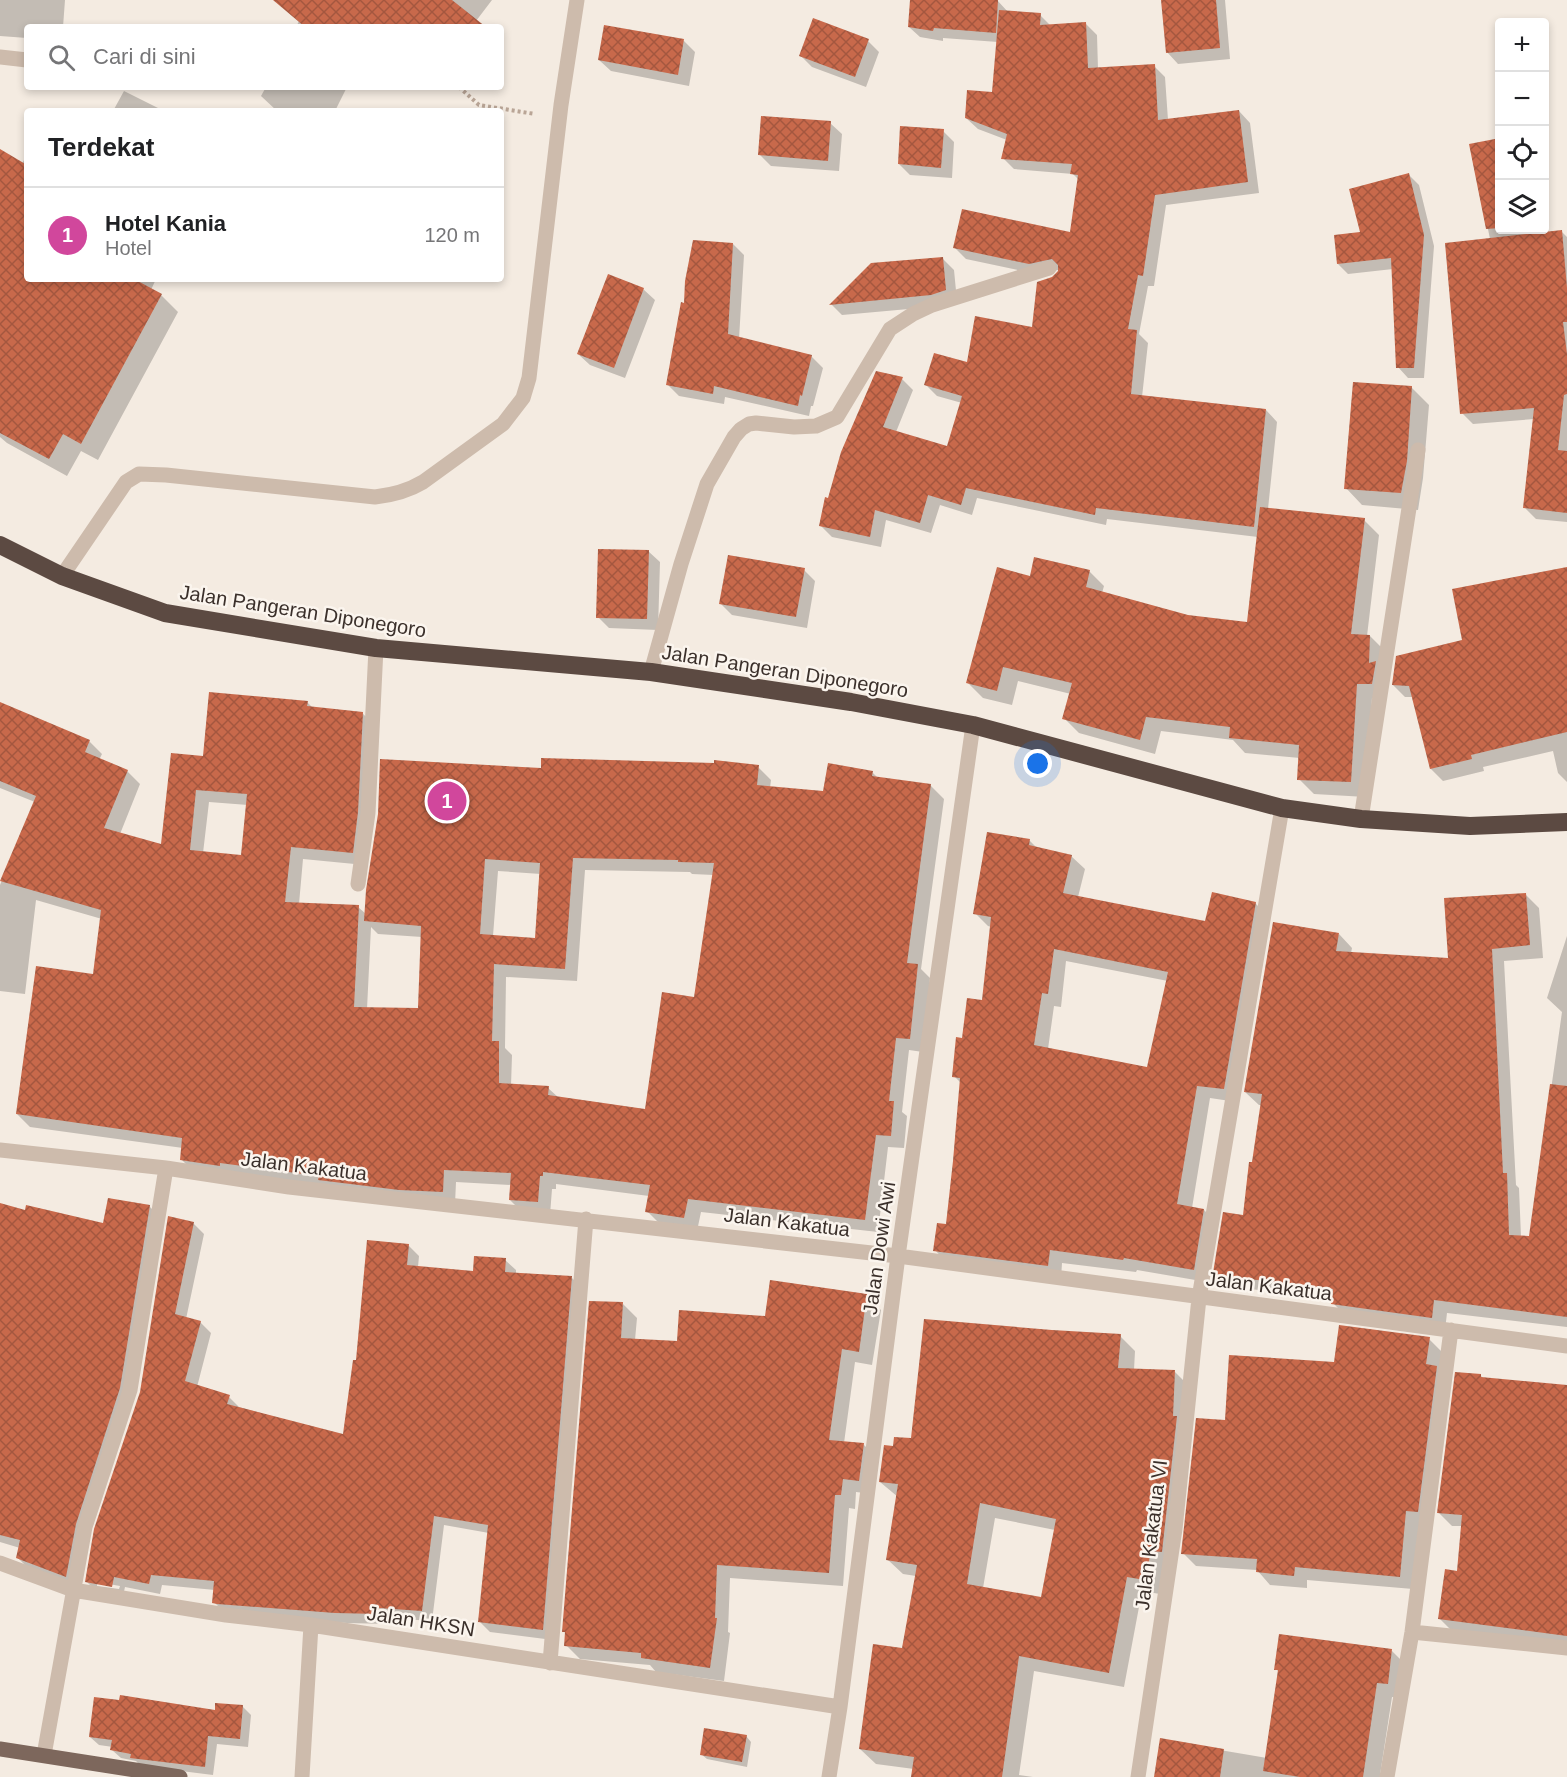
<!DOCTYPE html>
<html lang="id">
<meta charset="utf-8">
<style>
body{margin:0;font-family:Arial,sans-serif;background:#f2f2f2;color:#202124}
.controls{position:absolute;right:18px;top:18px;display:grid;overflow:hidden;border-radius:6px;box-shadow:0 3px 9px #0003}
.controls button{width:54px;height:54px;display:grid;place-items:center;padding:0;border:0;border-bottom:2px solid #e0e0e0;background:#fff;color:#202124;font:30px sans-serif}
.you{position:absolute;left:1038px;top:764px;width:21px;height:21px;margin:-15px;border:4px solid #fff;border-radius:50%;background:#1a73e8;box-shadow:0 0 0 9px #1a73e833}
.badge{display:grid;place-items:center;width:39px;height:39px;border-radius:50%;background:#1f5a5e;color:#fff;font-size:20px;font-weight:700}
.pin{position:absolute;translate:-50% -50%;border:3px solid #fff;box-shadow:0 2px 6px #0006}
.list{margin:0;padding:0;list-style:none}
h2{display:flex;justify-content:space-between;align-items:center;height:78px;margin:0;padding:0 24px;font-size:26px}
h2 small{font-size:20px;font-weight:400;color:#757577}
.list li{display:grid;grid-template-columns:39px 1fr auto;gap:18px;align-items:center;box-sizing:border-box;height:96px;padding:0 24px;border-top:2px solid #e0e0e0}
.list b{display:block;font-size:22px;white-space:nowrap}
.list p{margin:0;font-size:20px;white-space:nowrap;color:#757577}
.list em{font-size:20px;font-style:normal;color:#757577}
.icon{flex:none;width:33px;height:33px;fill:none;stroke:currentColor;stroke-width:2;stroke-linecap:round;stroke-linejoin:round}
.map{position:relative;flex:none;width:1567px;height:1777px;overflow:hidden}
.search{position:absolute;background:#fff;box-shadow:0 3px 9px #0003;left:24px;top:24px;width:480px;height:66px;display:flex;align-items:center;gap:15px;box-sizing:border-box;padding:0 21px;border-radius:6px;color:#757577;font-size:22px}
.panel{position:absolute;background:#fff;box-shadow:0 3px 9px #0003;left:24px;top:108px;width:480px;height:174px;border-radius:6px}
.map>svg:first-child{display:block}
.shadow{fill:#0003;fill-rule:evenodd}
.building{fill:url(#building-cross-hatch);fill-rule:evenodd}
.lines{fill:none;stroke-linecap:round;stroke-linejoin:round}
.path{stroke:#b9a596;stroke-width:4;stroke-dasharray:3 3;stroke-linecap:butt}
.minor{stroke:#cdbbac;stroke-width:15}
.major{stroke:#7d675c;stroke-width:15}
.highway{stroke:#5c4a42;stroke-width:18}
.labels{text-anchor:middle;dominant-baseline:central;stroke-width:5;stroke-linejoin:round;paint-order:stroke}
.street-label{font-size:20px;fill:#3b302b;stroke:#fbf5ee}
</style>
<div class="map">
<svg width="1567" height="1777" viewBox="0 0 1567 1777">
<defs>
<pattern id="building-cross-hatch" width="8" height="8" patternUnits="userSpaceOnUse" patternTransform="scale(1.5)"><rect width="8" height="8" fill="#c8694b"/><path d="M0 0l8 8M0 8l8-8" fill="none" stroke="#a4573f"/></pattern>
</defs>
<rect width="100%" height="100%" fill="#f4ebe1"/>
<path class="shadow" d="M0 0H65L63 27H27V38L0 36Z
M302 0H492L476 21 482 27H296L299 21Z
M911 0H997L1008 12 1040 15 1051 26 1086 24 1097 35 1098 69 1154 66 1165 77 1168 120 1239 111 1250 123 1259 193 1166 205 1154 286H1148L1139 334 1148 343 1142 397 1266 410 1277 422 1268 509 1364 520 1379 535 1367 636H1370L1385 651 1387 699 1372 698 1366 797 1314 794 1299 779 1300 758 1245 753 1233 740 1161 731 1155 754 1079 733 1064 718 1071 694 1018 681 1012 705 983 698 968 683 1031 578 1089 571 1104 586 1102 593 1187 616 1248 624 1258 537 1107 519 1106 525 977 498 972 515 940 505 931 533 886 520 881 547 832 537 821 526 829 499 902 379 913 390 896 432 948 447 962 403 937 396 926 385 1033 329 1061 269 1041 275 966 259 955 248 1072 234 1079 180 1073 174 1014 169 1003 158 1007 140 978 129 966 118 994 94 998 42 943 38V41L920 37 909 27Z
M1163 0H1225L1230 59 1178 64 1167 52Z
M605 27 684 41 695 52 689 86 611 71 599 60Z
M868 41 879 52 866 87 812 67 801 56Z
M266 87H347L335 111H277L261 96Z
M124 91 164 111H113Z
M830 123 842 134 839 171 771 166 760 155Z
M943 131 954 142 952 178 910 175 899 164Z
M1500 139V230H1543L1544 233 1561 231 1567 237V522L1536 519 1525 508 1534 419 1473 424 1462 413 1490 239 1471 145Z
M0 151 22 164 25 158 27 159V279H156L151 290 161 295 178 312 98 460 81 451 67 476 7 443 0 437Z
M1409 175 1419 185 1434 246 1424 378H1408L1398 367 1393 269 1348 274 1338 264Z
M733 244 744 255 739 339 811 356 823 368 813 406H811L809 416 725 397 724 404 679 396 668 385 685 305Z
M943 259 954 270 957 301 942 306 842 315 832 305 872 265Z
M643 289 655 300 625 378 590 365 578 354Z
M1412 388 1429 405 1423 478 1418 510 1362 505 1346 488Z
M648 551 660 562 658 630 609 628 598 617Z
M804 570 815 581 807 628 732 615 721 604Z
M1567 570V782L1558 773 1553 751 1483 767 1484 771 1443 781 1431 769 1413 697H1405L1393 685 1463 641Z
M307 702 313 708 362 713 376 726 365 865 303 859 299 904 358 907 366 914 542 770 758 767 771 780 770 788 824 792 872 772 878 778 931 786 944 799 921 969 930 978 923 1052 909 1050 902 1112 907 1116 904 1148 888 1147 878 1232 701 1212 697 1231 660 1224 647 1211 649 1196 556 1184V1189H552L550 1215 523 1213 510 1200 512 1185 456 1182 455 1204 195 1173 182 1160 183 1148 30 1127 17 1114 95 976 102 919 36 900 25 994 0 991V885L35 802 0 788V704L89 741 102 754 99 760 127 771 140 784 120 834 162 845 204 758ZM209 802 248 805 243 857 203 853ZM585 870 690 872 692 874 714 875 695 998 646 1110 559 1098 548 1088 511 1086 512 1055 505 1048 506 977 577 981ZM498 871 541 874 537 940 493 936ZM371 927 378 934 422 937 420 1010 367 1009Z
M1029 840 1037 848 1071 856 1085 869 1078 897 1206 923 1255 903 1269 917 1237 1102 1210 1098 1192 1208 1204 1210 1217 1223 1207 1282 1137 1270 1136 1272 1062 1263 1061 1279 948 1264 935 1250 947 1226 961 1083 954 1076 963 1039 983 1002 991 927 988 926 975 913ZM1066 961 1168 981 1148 1069 1048 1049 1054 1006 1061 1007Z
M1526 895 1539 908 1543 958 1504 961 1516 1185 1519 1188 1521 1237 1530 1238 1562 1012 1547 998 1567 936V1327L1447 1313 1445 1330 1346 1316 1333 1303V1300L1228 1286 1215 1273 1245 1217 1262 1105H1259L1245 1092 1339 934 1352 948 1351 953 1450 960Z
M0 1204 26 1212 104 1225 149 1206 161 1218 131 1400 86 1536 77 1587 29 1569 18 1558 20 1548 0 1542Z
M193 1223 204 1234 186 1319 200 1322 211 1333 197 1387 229 1397 239 1407 344 1436 358 1362 408 1245 419 1256 418 1267 474 1273 505 1260 516 1270V1274L571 1277 582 1288 553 1640 490 1632 479 1621 489 1533 444 1525 432 1621 389 1618V1624L347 1623 225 1613 214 1602 215 1590 162 1585 160 1594 125 1587 123 1596 97 1592 87 1582 141 1392ZM97 1582 120 1586 119 1589 97 1586Z
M867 1296 881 1310 872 1365 855 1362 844 1443 863 1444 877 1458 873 1494 856 1492 855 1509 849 1508 843 1586 730 1578 728 1632 730 1633 724 1681 656 1672 650 1665 580 1659 566 1645 567 1634 564 1632 623 1304 637 1318 635 1340 678 1343 766 1317Z
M1120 1336 1135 1351 1134 1370 1175 1372 1190 1387 1160 1594 1142 1591 1124 1687 1034 1671 1019 1775 1033 1777H912L914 1769 876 1764 860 1749 903 1649 916 1576 903 1574 887 1559 898 1497 880 1482 895 1447ZM995 1518 1055 1530 1042 1599 983 1588Z
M1429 1339 1442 1352 1413 1589 1307 1580V1588L1270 1585 1257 1570 1196 1566 1183 1553 1226 1421 1336 1363Z
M1480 1375 1483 1378 1567 1406V1647L1452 1631 1439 1618 1458 1573 1462 1526H1452L1439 1513Z
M1392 1651 1407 1666 1403 1699 1392 1697 1380 1775 1382 1777H1155L1161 1740 1267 1758 1279 1672 1276 1669Z
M243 1707 251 1715 248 1747 217 1744 213 1775 141 1766 136 1761 121 1758 112 1750 113 1747 99 1745 90 1737Z
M746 1736 751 1742 747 1767 707 1759 701 1754Z"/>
<path class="building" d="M273 0H452L486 27H305Z
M910 0H998L996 33 934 28 933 31 908 27Z
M1161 0H1216L1220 48 1166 53Z
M999 10 1041 13 1040 25 1086 22 1088 68 1155 64 1158 120 1239 110 1248 182 1155 195 1143 276 1138 275 1128 329 1137 330 1131 394 1266 409 1254 527 1096 508 1095 515 966 488 961 505 928 495 920 523 875 510 870 537 819 526 825 497 828 498 841 452 876 371 903 377 883 427 947 446 962 396 924 385 934 353 967 362 975 316 1032 327 1037 282 1052 277 1058 271V265L1052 259 1029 264 953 248 962 209 1070 232 1078 175 1070 174 1072 164 1001 159 1007 134 965 118 967 90 992 92Z
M813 18 869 39 855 77 799 56Z
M604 25 684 39 678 75 598 60Z
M761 116 831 121 828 161 758 155Z
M900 126 944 129 941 168 898 164Z
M1500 138V228L1486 229 1469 144Z
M0 149 27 165V279H134L162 294 81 444 63 434 49 459 0 433Z
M1409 173 1424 235 1414 368H1396L1391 258 1337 264 1334 235 1360 232 1349 189Z
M1562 230 1567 288V322H1563L1567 354V394L1564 395 1558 450 1567 451V513L1523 508 1534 408 1460 414 1445 243Z
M693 240 733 243 728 334 812 355 802 396 800 395 798 406 714 386 713 394 666 385 681 302 684 303 685 281Z
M943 257 946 290 931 295 829 305 871 263Z
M608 274 644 288 614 368 577 354Z
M1353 382 1412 386 1407 461 1401 493 1344 489Z
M1260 507 1365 518 1351 634 1370 635 1369 663 1376 661 1372 684H1357L1351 782 1297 780 1299 745 1229 738 1230 727 1146 717 1140 740 1062 719 1072 683 1003 667 997 691 966 683 997 567 1030 576 1034 557 1090 570 1086 587 1188 615 1247 622Z
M598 549 649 550 647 619 596 618Z
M728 555 805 568 796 617 719 604Z
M1567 567V732L1471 755 1472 759 1430 769 1409 686 1392 685 1396 656 1462 640 1452 589Z
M209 692 308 701 307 706 363 712 358 812 353 853 291 847 285 902 359 905 354 1007 418 1008 421 926 364 921 366 890 378 814 380 759 541 768V758L714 763V760L759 765 757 785 823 791 828 763 873 771 872 776 931 784 907 963 918 964 910 1039 896 1038 889 1101H894L891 1136 876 1135 865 1220 688 1199 684 1218 645 1212 650 1185 543 1172V1176H540L538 1202 509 1200 511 1173 444 1170 443 1192 399 1190 318 1180 319 1176 220 1163V1166L180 1160 182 1138 16 1114 36 966 93 974 101 910 0 881 36 796 0 781V702L90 740 85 752 128 770 104 828 161 844 171 753 203 756ZM196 790 247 794 241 855 190 850ZM573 858 678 860V862L714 863 694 997 662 992 645 1109 548 1095 549 1086 499 1083V1041H492L494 964 565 969ZM485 859 540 863 535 938 480 934Z
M987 832 1030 839 1029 845 1072 855 1063 893 1205 921 1212 892 1256 902 1224 1089 1197 1086 1177 1204 1204 1209 1194 1270 1124 1258 1123 1260 1050 1250 1048 1266 933 1251 937 1223 946 1224 953 1161 960 1078 952 1077 956 1037 962 1038 967 998 982 1000 991 917 973 914ZM1054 949 1168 972 1147 1067 1034 1045 1042 993 1048 994Z
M1526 893 1530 945 1492 949 1503 1173H1507L1509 1235 1529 1236 1550 1084 1567 1086V1317L1434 1300 1432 1318 1331 1304 1333 1289 1224 1276 1213 1273 1223 1212 1243 1215 1249 1162H1252L1262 1094 1244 1092 1273 922 1339 933 1336 951 1448 958 1444 898Z
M108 1198 150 1205 120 1388 76 1524 66 1577 16 1558 20 1540 0 1535V1203L25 1210 26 1205 103 1223Z
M168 1216 194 1222 175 1314 201 1321 185 1381 230 1395 227 1404 343 1434 353 1360H356L367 1240 409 1244 407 1265 473 1271 474 1256 506 1258 505 1272 572 1276 543 1630 478 1622 488 1525 434 1516 422 1611 379 1608V1614L335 1613 217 1604 212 1603 214 1581 151 1575 149 1584 114 1577 112 1587 85 1582 94 1529 140 1392Z
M770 1280 867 1294 859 1352 842 1349 829 1440 864 1443 859 1481 843 1479 841 1495H835L829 1573 717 1565 715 1618H717L710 1668 641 1658V1653L564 1646 565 1632H562L589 1301 623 1302 621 1338 677 1341 679 1310 765 1316Z
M924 1319 1052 1330 1121 1334 1118 1368 1175 1370 1173 1416H1177L1162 1552 1151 1551 1145 1580 1127 1577 1109 1673 1019 1656 1002 1777H911L914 1757 859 1749 873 1644 902 1648 917 1565 886 1560 898 1484 879 1482 884 1445 893 1446 894 1437 911 1438ZM980 1503 1056 1519 1041 1597 967 1584Z
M1339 1325 1430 1337 1426 1364 1437 1366 1418 1512 1406 1511 1400 1577 1295 1567 1294 1576 1256 1572 1257 1559 1181 1554 1196 1418 1225 1420 1229 1355 1334 1362Z
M1455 1372 1481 1374V1377L1567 1385V1636L1438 1619 1445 1569 1457 1571 1462 1515 1437 1513Z
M1279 1634 1392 1649 1388 1684 1377 1683 1363 1777H1300L1263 1771 1278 1670H1274Z
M120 1695 215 1710V1703L243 1705 240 1739 208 1736 205 1767 130 1758 131 1754 110 1750 112 1740 89 1737 94 1697 119 1700Z
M704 1728 747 1735 742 1762 700 1755Z
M1160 1738 1224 1749 1220 1777H1154Z"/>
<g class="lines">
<path class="path" d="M459 87 479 105 535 114"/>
<path class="minor" d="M0 57 27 60
M62 576 126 482 139 474 166 475 375 497C393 495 408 491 423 482L503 424 523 398 529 378 561 105 577 0
M651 672 681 564 707 484 734 437 741 429 749 424 756 423 794 427 816 426 837 417 890 329 913 314 932 305 1049 268
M1361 819 1418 450
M358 884 368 813 376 648
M0 1150 166 1168 289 1187 898 1256 1567 1346
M0 1563 73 1590 226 1615 311 1625 840 1707
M1412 1632 1567 1648
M550 1663 586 1219
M44 1755 85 1527 130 1390 166 1168
M302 1777 311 1625
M829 1777 840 1707 898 1256 973 725
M1138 1777 1175 1529 1199 1298 1282 808
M1387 1777 1412 1632 1451 1330"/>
<path class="major" d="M0 1749 180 1777"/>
<path class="highway" d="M0 545 62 576 165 613 376 648 651 672 851 702 973 725 1282 808 1361 819 1470 826 1567 822"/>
</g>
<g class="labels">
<g class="street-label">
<text transform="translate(303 611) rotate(9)">Jalan Pangeran Diponegoro</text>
<text transform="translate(785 671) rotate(9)">Jalan Pangeran Diponegoro</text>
<text transform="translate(304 1166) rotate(7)">Jalan Kakatua</text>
<text transform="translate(787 1222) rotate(7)">Jalan Kakatua</text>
<text transform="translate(879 1248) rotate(-82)">Jalan Dowi Awi</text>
<text transform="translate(1269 1286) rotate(7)">Jalan Kakatua</text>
<text transform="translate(1151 1535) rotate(-83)">Jalan Kakatua VI</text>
<text transform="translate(421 1621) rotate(9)">Jalan HKSN</text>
</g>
</g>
</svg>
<div class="controls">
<button>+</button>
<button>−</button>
<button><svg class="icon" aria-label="locate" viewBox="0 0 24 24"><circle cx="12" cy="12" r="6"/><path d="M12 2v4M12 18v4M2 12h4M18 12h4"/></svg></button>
<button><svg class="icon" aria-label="layers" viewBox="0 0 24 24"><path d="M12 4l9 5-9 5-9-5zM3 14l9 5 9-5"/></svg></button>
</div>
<div class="you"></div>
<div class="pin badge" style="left:447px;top:801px;background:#d1479c">1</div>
<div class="search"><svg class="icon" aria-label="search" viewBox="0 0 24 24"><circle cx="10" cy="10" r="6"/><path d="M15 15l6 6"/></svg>Cari di sini</div>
<section class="panel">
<h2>Terdekat<small></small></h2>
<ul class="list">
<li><span class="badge" style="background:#d1479c">1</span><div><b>Hotel Kania</b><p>Hotel</p></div><em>120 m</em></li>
</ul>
</section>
</div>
